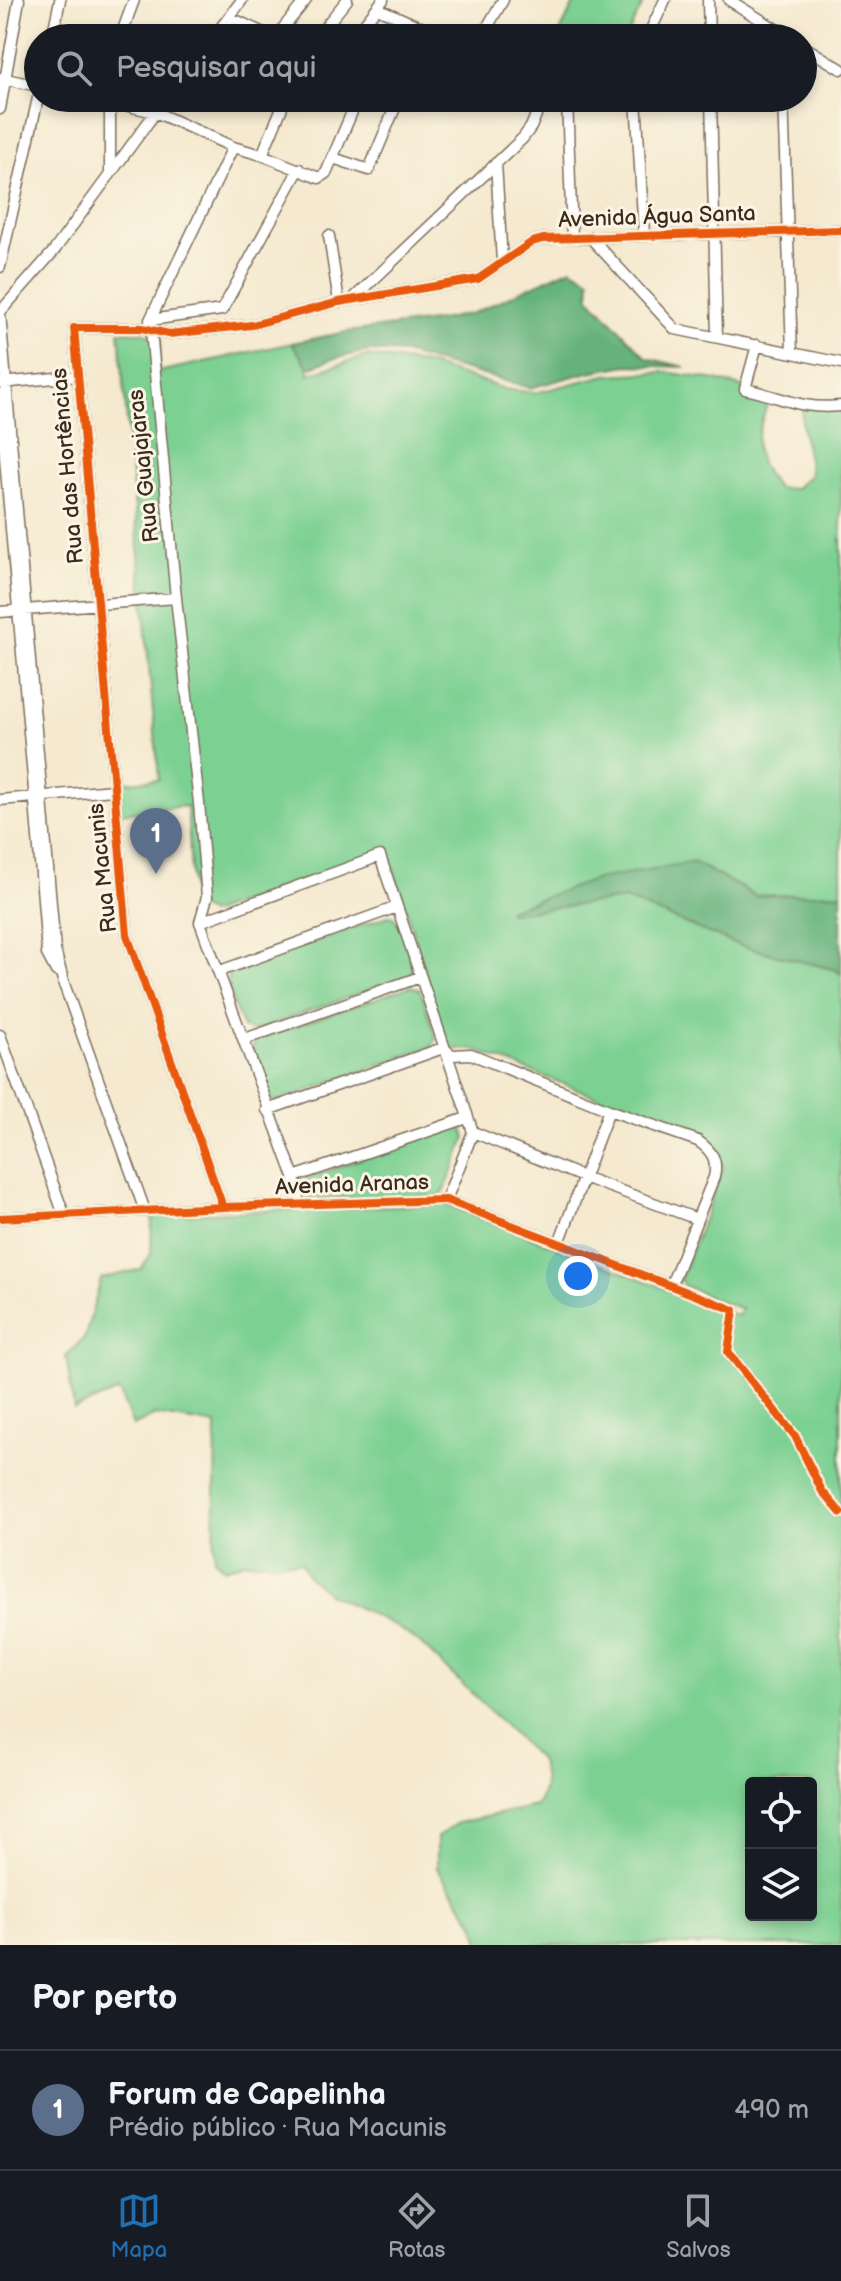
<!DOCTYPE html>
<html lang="pt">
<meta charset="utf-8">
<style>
body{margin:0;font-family:"Balsamiq Sans",sans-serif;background:#20242c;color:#f1f3f6}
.controls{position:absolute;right:24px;bottom:24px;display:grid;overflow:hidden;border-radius:8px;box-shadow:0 4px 12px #0003}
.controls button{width:72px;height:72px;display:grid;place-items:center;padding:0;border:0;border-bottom:2px solid #363941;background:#171b24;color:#f1f3f6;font:40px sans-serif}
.you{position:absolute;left:578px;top:1276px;width:28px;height:28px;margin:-20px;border:6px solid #fff;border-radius:50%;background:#1a73e8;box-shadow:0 0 0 12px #1a73e833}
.badge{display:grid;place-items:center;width:52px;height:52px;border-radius:50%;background:#1f6fb2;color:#fff;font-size:26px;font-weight:700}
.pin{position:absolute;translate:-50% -66px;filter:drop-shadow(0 2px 4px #0008)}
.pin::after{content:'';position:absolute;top:42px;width:28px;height:24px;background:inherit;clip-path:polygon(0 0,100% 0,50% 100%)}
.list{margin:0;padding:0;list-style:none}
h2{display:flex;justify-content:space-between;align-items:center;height:104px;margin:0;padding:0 32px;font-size:34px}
h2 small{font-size:26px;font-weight:400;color:#9ea1a6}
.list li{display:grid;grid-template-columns:52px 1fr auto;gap:24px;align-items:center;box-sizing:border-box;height:120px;padding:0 32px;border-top:2px solid #363941}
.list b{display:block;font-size:30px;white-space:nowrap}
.list p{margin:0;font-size:26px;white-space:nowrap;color:#9ea1a6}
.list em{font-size:26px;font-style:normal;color:#9ea1a6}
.icon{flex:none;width:44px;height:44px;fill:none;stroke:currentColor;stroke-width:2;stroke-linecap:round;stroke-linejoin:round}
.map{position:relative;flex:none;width:841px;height:1945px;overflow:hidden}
.search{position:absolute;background:#171b24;box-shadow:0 4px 12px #0003;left:24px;right:24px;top:24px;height:88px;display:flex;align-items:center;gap:20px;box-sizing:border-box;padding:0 28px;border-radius:44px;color:#9ea1a6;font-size:30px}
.sheet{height:224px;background:#171b24}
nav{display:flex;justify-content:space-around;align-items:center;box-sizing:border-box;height:112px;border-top:2px solid #363941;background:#171b24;font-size:22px;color:#9ea1a6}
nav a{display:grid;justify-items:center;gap:4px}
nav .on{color:#1f6fb2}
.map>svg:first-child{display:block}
.green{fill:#7cd092;stroke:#5c7d58;stroke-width:2;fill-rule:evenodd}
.forest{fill:#65b27c;stroke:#506e4d;stroke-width:2}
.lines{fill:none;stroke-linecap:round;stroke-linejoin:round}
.minor-casing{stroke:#7c6d5c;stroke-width:13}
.minor{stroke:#fff;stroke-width:10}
.cycleway-casing{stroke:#fcf5e5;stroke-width:13}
.cycleway{stroke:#e8590c;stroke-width:8}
.labels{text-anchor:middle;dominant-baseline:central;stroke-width:6;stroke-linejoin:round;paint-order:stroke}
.street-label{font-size:22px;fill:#3b2a1e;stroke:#fcf5e5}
</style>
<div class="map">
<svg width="841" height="1945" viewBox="0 0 841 1945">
<rect width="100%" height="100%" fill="#fcf5e5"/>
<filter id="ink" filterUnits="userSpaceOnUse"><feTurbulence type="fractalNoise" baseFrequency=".0125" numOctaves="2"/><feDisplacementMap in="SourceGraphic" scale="16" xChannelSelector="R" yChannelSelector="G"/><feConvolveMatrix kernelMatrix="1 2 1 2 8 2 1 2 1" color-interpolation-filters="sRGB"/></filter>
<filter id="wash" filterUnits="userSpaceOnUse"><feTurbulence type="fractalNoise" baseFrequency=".006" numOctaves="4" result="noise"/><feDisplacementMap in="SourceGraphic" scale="32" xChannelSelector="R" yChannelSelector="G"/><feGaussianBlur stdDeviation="1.8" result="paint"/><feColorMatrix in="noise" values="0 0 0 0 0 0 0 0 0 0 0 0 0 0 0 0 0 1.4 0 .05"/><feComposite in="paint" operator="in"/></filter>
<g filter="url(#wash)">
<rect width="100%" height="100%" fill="#f5ead0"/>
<path class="green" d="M576 0H645L626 38H557Z
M119 331 142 332 161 340 158 372 292 343 309 368 308 374 367 356 427 364 505 389 535 393 606 375 666 372 716 380 759 392 769 399C755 441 748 452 777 488L794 489 810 475C809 454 797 421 804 405L841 409V893L756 896 693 862 509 910 511 913 625 899 738 945 836 970 841 974V1945H481L474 1923 437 1868V1837L457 1823 536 1806C547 1789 545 1778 539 1759L421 1644 394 1625 329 1594 308 1576 301 1562H244L224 1569 214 1558 216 1425 155 1415 133 1426 119 1391 74 1409 66 1356 85 1337 101 1279 141 1269 151 1253 152 1220 156 1215 444 1204 738 1316 741 1309 684 1286 680 1280 723 1168 718 1151 704 1138 473 1049H453L447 1044 388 850 210 914 193 905 187 806 120 813 118 783 159 779ZM751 1783H811V1915H751Z
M391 915C401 922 416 964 411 975L253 1031 243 1028C238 1013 222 985 230 971Z
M411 986 419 989 422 994 436 1037 433 1046 279 1101H271L265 1092 252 1047 256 1040Z
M453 1127 463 1129 466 1137 445 1190 439 1196 311 1199 306 1197 300 1187 307 1178Z"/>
<path class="forest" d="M571 268 590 279 589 297 647 358 685 367 628 365 589 372 530 388 404 353 369 351 332 359 309 368 292 343 346 332 440 320 473 313Z
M693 862 756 896 841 893V974L836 970 738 945 625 899 511 913 508 910 597 879Z"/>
</g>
<g filter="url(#ink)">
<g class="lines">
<defs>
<path id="minor" d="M708 0 709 38
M729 0 790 38
M377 8 446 38
M229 17 274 38
M52 38 60 0
M120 38 134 0
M213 38 242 0
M275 38 306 0
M316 38 347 0
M353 38 383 0
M481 38 503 0
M647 38 665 0
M803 46 841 69
M1 78 38 86
M92 98 155 112 233 147 262 155 319 178 326 173 358 98
M567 98 572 238
M636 98 644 235
M711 98 717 337
M783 98 792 352
M110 99V175
M0 109 19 0
M233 147 150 320 176 598 199 803 207 897 200 922 294 1177 299 1204
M262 155 286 98
M333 158 369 170 399 98
M496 163 502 262
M329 236 339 302
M590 237 675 329 841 363
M0 267 38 98
M354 298 523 138 531 127 543 98
M0 312 53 252 166 98
M0 313 55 950 64 984 145 1211
M150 320 222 310 299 169
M757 345 745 389C784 397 799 410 841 406
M0 383 78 376
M0 394C14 581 34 767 47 954L56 971
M0 612 176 598
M0 800 113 790
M200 922 380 856 473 1132 446 1200
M220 971 397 907
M0 1035 64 1215
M245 1039 420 977
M267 1110 443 1048 452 1055 471 1054 609 1110 698 1141C712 1151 718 1160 714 1177L671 1285
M473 1132 583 1177 697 1219
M294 1177 467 1118
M223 1207 127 935 74 328H142L169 334 252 325 339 302 478 279 532 242 543 239 841 230
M0 1218 223 1207 446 1200 734 1310 728 1352 795 1436 822 1491 841 1513
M559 1243 609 1110"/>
</defs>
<use href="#minor" class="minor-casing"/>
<use href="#minor" class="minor"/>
<defs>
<path id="cycleway" d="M223 1207 127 935 74 328H142L169 334 252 325 339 302 478 279 532 242 543 239 841 230
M0 1218 223 1207 446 1200 734 1310 728 1352 795 1436 822 1491 841 1513"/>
</defs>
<use href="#cycleway" class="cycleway-casing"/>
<use href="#cycleway" class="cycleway"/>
</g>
</g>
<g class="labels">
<g class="street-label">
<text transform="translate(657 217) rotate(-2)">Avenida Água Santa</text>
<text transform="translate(68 466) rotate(-95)">Rua das Hortências</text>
<text transform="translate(144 466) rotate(-96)">Rua Guajajaras</text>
<text transform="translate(103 868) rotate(-96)">Rua Macunis</text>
<text transform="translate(352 1185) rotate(-2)">Avenida Aranas</text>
</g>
</g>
</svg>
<div class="controls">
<button><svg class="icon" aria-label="locate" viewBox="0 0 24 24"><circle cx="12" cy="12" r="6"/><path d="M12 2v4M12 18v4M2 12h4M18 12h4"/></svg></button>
<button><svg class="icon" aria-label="layers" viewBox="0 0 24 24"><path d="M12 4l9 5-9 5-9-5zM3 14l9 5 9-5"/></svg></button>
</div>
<div class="you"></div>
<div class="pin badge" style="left:156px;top:874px;background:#5c6f8a">1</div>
<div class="search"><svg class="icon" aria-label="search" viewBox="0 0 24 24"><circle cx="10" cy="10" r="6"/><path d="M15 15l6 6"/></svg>Pesquisar aqui</div>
</div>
<section class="sheet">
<h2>Por perto<small></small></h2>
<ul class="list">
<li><span class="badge" style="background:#5c6f8a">1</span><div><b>Forum de Capelinha</b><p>Prédio público · Rua Macunis</p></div><em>490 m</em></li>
</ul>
</section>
<nav>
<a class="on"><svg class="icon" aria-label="map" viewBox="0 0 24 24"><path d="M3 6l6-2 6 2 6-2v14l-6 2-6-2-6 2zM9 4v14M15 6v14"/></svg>Mapa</a>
<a><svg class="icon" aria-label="directions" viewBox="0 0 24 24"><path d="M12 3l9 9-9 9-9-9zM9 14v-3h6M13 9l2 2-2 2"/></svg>Rotas</a>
<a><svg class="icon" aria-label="saved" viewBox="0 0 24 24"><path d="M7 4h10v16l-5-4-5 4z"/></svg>Salvos</a>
</nav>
